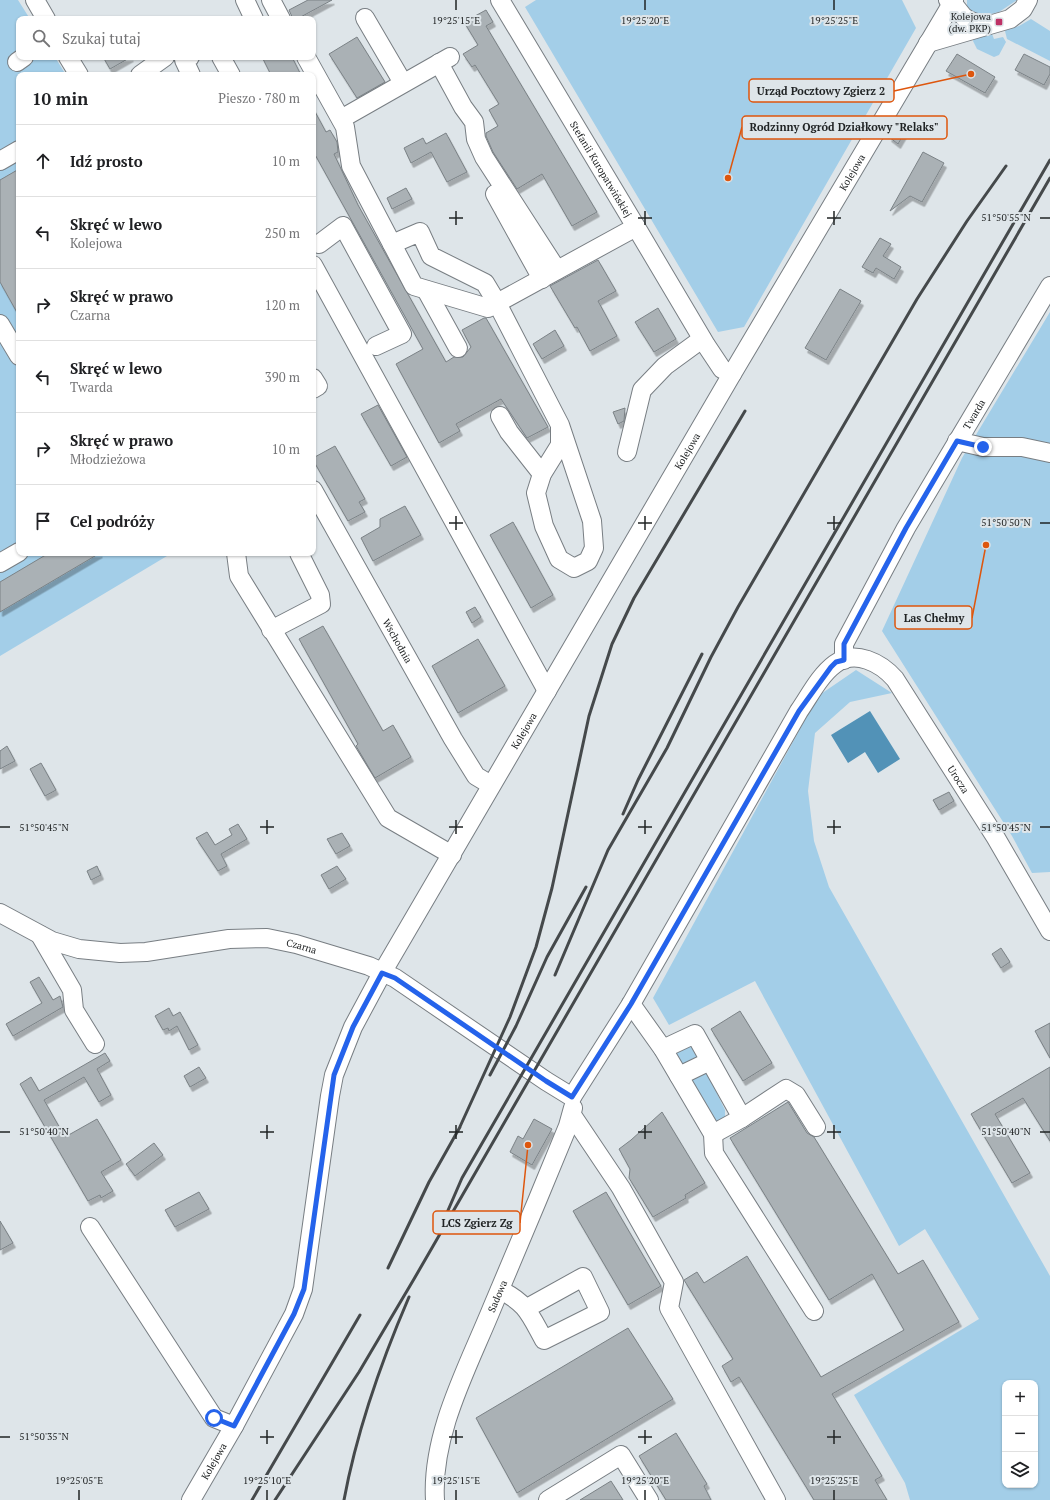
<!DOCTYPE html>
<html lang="pl">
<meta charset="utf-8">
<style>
body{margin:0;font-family:"PT Serif",serif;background:#f6f6f6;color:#202124}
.controls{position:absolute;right:12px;bottom:12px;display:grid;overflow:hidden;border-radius:8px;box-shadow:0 1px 3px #0004}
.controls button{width:36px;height:36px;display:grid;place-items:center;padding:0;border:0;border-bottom:1px solid #e0e0e0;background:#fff;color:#202124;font:20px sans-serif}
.stop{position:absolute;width:12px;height:12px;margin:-9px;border:3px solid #2563eb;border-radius:50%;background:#fff}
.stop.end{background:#2563eb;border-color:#fff;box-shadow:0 1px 4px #0008}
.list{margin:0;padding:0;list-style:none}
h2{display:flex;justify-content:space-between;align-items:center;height:52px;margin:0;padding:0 16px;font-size:17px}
h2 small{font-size:13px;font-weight:400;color:#757577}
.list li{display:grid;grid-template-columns:26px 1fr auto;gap:12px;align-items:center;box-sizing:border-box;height:72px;padding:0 16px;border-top:1px solid #e0e0e0}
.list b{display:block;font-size:15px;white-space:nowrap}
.list p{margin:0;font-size:13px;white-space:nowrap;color:#757577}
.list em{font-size:13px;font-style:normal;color:#757577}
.icon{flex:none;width:22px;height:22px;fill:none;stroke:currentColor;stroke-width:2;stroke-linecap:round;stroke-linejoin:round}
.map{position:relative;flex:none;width:1050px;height:1500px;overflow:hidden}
.search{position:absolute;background:#fff;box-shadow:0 1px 3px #0004;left:16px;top:16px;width:300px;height:44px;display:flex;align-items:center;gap:10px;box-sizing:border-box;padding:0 14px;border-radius:8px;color:#757577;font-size:15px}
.panel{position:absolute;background:#fff;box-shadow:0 1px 3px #0004;left:16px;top:72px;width:300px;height:484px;border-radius:8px}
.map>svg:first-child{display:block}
.green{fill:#a3cee8;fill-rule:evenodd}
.water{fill:#5292b7}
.building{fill:#aab1b5;stroke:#7b8286;filter:url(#shadow)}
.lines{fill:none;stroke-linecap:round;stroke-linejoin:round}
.minor-casing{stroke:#787e83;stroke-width:20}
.minor{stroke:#fff;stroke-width:18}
.rail{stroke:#45494b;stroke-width:3}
.route{stroke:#2563eb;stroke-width:5}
.ticks{fill:none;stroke:#212425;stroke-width:1.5}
.poi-dot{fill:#be3165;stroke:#dee5e9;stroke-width:1.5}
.labels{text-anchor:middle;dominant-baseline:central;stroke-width:4;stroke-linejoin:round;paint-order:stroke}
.poi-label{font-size:10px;fill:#212425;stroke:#dee5e9;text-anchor:end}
.street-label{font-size:10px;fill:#212425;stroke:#dee5e9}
.ticks-label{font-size:10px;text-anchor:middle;fill:#212425;stroke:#dee5e9;stroke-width:4;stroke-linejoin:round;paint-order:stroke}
.leader{fill:none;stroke:#de560d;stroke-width:1.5}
.callout-dot{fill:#de560d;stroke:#dee5e9;stroke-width:1.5}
.callout{fill:#dee5e9;stroke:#de560d;stroke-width:1.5}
.callout-label{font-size:11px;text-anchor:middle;font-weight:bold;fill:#212425}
</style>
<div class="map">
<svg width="1050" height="1500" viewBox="0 0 1050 1500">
<defs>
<filter id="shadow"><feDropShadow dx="2.5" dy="4.5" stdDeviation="0" flood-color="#0004"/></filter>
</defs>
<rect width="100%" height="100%" fill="#dee5e9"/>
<path class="green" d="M0 0H18L30 19H19V57H55L66 75H19V553H172L0 656Z
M536 0H902L916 28 744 327 718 332 525 7Z
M967 0H1017L999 12 978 17 967 9Z
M1031 19 1050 31V61L1007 39 1005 31 1006 30 1019 26Z
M992 34 994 39 1003 37 1006 42 999 55 994 57 977 49 973 41 974 38Z
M1050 312V872L1032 873 1012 836 882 631 962 458Z
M856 670 892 693 850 702 815 733 808 791 814 841 829 887 1050 1276V1500H910L905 1483 854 1395 979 1319 925 1229 899 1246 755 981 669 1025 653 998 818 696ZM1005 1383H1035V1485H1005Z
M691 1042 699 1059 683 1068 674 1051Z
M700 1070 707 1073 725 1110V1117L719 1122 711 1120 690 1080Z"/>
<path class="water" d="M870 711 900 759 878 773 865 752 848 763 831 735Z"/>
<path class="building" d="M308 0H332L297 19H293L289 10Z
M486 10 493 22 486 26 597 212 572 226 542 174 517 189 493 152 486 136V133L498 126 489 110 499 104 475 65 472 67 463 54 478 45 464 22Z
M357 37 385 82 357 98 329 54Z
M957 54 995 77 985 93 946 71Z
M1024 54 1050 67V74L1044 85 1015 70Z
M103 57H131L110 69Z
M262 57H292L301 75H271Z
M313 108 326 132 330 130 337 142 338 152 334 154 358 205 446 362 454 357H463L471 347 462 330 484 318H486L548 427 527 438 501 399 456 424 460 431 439 443 396 364 423 349 313 151Z
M895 127 905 132 898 144 889 137Z
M446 133 467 172 447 182 431 152 411 163 404 148 423 138 426 144Z
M923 152 944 163 922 202 910 196 890 211Z
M19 169V316L0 282V180Z
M406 188 412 199 392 209 387 198Z
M880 238 891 244 883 256 901 267 894 279 876 268 873 273 862 267Z
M598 260 616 291 598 301 617 336 590 351 577 327 575 328 550 286Z
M840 289 861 301 826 360 805 348Z
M658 308 676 339 654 352 635 322Z
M555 330 564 346 542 359 533 344Z
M378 405 407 457 391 466 361 414Z
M625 408 624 421 618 424 613 412Z
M335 446 365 499 359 502 365 512 348 521 313 460V458Z
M405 506 421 535 373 561 361 538 380 527V519Z
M513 522 553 595 531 608 490 535Z
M49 553H100L0 612V582Z
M475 607 481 617 472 623 466 612Z
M323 626 383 731 393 725 411 757 375 778 356 746 358 744 299 639Z
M478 639 505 686 458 713 432 666Z
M7 746 15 761 0 769V751Z
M41 763 56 790 45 796 30 769Z
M949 792 954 801 939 810 933 800Z
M238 824 247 839 221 854 227 866 218 871 196 838 207 832 215 845 232 835 229 829Z
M342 833 350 846 336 854 327 839Z
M97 866 101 875 91 880 87 871Z
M337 866 346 879 329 889 321 875Z
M1001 948 1010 962 1001 968 992 954Z
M39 977 53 1000 60 996 63 1007 13 1036 6 1024 42 1003 30 982Z
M169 1008 173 1016 180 1012 198 1045 189 1050 177 1026 169 1031 168 1028 163 1030 155 1016Z
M740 1011 772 1063 743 1081 711 1029Z
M1050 1023V1058L1035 1031Z
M105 1053 110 1061 97 1069 111 1095 99 1102 84 1077 44 1100 65 1137 97 1119 121 1160 101 1172 113 1191 101 1198 100 1195 88 1201 20 1084 31 1077 39 1091Z
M199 1067 206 1078 190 1087 184 1076Z
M1050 1067V1141L1023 1098 995 1114 1030 1173 1012 1183 971 1114Z
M788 1102 807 1133 814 1137 898 1274 923 1260 959 1322 832 1394 882 1476 875 1480 887 1500H814L739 1377 731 1382 722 1366 733 1359 684 1280 697 1272 704 1283 747 1256 821 1377 904 1330 872 1274 829 1300 730 1138Z
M662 1112 705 1183 685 1195 686 1198 653 1217 629 1178 630 1169 619 1149 631 1140Z
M534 1119 552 1129 532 1165 510 1152 518 1136 523 1139Z
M154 1143 163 1155 135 1176 126 1164Z
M199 1192 209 1209 175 1227 165 1210Z
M606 1192 661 1286 628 1305 573 1211Z
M0 1221 13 1243 0 1250Z
M628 1328 673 1399 517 1493 476 1418Z
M676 1433 707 1484 704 1486 711 1500H666L639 1456Z
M611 1481 623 1500H580Z"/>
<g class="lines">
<defs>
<g id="minor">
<path d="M35 0 46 19"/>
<path d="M245 0 254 19"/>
<path d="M271 0 281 19"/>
<path id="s1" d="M500 0 636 227 706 345 722 369 732 374"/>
<path d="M948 0C955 4 958 11 964 17 970 22 978 24 986 25"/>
<path d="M365 18 403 83"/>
<path d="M928 43 1010 19 1023 9 1028 0"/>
<path d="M68 57 79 75"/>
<path d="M190 57 184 60 191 75"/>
<path d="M221 57 231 75"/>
<path d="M306 57 345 127 351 166 414 286 488 308 636 227"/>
<path d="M17 62 24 57"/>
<path d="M439 63 463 107 474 122 476 139 484 157 557 270"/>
<path d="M140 75 165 57"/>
<path d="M341 119 450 57"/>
<path d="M0 161 19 150"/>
<path d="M495 194 542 279"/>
<path d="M319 244 343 226 402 334 376 346"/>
<path d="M392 244 420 232 431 256 485 283 497 303 560 425V445L542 474 536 493 544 526 559 559 574 568 588 561 594 548 592 521 560 425"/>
<path d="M313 265 547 691"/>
<path d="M426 290 458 348"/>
<path d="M0 324 19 356"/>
<path d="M313 378 318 386 313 389"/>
<path d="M500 416 509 432 542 474"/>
<path d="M957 441 983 447H1022L1050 453"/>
<path d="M627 452 642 390 665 366 702 339"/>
<path id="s2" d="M313 490 453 739 476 776 491 785"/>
<path d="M236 553 239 576 388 818 452 855"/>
<path d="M0 563 19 552"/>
<path d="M271 630 321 604 320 595 299 553"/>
<path id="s3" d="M844 660V644L906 528 1050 286"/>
<path id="s4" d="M0 913 52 941 79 949 120 953 146 952 229 939 267 938 296 944 369 966 395 978 546 1081 572 1097"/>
<path d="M40 935 72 990 74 1010 95 1044"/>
<path d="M631 1004 663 1049 713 1134 714 1153 814 1311"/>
<path d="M663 1049 695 1034 742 1118 713 1134"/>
<path d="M679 1076 710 1061"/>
<path id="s5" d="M572 1097 631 1004 799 711C810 695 820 675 835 664 855 649 881 663 895 679L996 838 1050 931"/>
<path d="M572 1115 621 1188 674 1282 669 1308 776 1500"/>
<path d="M742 1118 786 1089 796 1095 816 1127"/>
<path d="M90 1227 214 1418 234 1426"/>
<path d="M500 1290C527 1303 530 1315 544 1340L600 1312 583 1277 527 1308"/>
<path id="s6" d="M191 1500 234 1426 294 1314 303 1289 330 1096 334 1075 353 1027 382 973 732 374 954 0"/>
<path id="s7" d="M435 1500C431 1434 468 1367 492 1308 518 1247 543 1187 568 1126L573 1108"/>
<path d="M548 1500 621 1455 649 1500"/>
</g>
</defs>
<use href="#minor" class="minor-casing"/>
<use href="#minor" class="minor"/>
<path class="rail" d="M623 814 638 780 702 654
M555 975 608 850 667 748 711 657 738 607 917 299 967 221 1006 166
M490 1075 516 1026 547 957 586 887
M458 1131 510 1017 536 947 552 888 589 716 612 644 634 598 745 411
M446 1215 462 1178 1050 160
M388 1268 429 1182 460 1127
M252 1500 360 1315
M275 1500 359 1372 414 1279 1050 178
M344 1500C357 1430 381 1362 409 1297"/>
</g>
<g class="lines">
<path class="route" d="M214 1418 234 1426 294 1314 304 1289 334 1075 353 1027 382 973 395 978 546 1081 572 1097 631 1004 799 711 831 667 836 662 844 660V644L906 528 957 441 983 447"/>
</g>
<path class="ticks" d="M456 0V10M645 0V10M834 0V10M456 211V225M645 211V225M834 211V225M449 218H463M638 218H652M827 218H841M1040 218H1050M456 516V530M645 516V530M834 516V530M449 523H463M638 523H652M827 523H841M1040 523H1050M267 820V834M456 820V834M645 820V834M834 820V834M0 827H10M260 827H274M449 827H463M638 827H652M827 827H841M1040 827H1050M267 1125V1139M456 1125V1139M645 1125V1139M834 1125V1139M0 1132H10M260 1132H274M449 1132H463M638 1132H652M827 1132H841M1040 1132H1050M267 1430V1444M456 1430V1444M645 1430V1444M834 1430V1444M0 1437H10M260 1437H274M449 1437H463M638 1437H652M827 1437H841M79 1490V1500M267 1490V1500M456 1490V1500M645 1490V1500M834 1490V1500"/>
<rect class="poi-dot" x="995" y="18" width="8" height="8" rx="2"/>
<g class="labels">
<g class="poi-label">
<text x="991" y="16">Kolejowa<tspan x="991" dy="12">(dw. PKP)</tspan></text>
</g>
<g class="street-label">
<text stroke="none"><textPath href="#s1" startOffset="197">Stefanii Kuropatwińskiej</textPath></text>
<text stroke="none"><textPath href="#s6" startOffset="1497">Kolejowa</textPath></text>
<text stroke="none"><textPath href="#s3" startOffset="280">Twarda</textPath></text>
<text stroke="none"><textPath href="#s6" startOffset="1173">Kolejowa</textPath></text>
<text stroke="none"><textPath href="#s2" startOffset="173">Wschodnia</textPath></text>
<text stroke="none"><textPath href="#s6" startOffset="849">Kolejowa</textPath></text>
<text stroke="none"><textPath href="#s5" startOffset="694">Urocza</textPath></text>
<text stroke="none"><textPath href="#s4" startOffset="312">Czarna</textPath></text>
<text stroke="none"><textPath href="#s7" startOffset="215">Sadowa</textPath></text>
<text stroke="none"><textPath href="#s6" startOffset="45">Kolejowa</textPath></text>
</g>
</g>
<g class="ticks-label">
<text x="456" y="24">19°25'15"E</text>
<text x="645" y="24">19°25'20"E</text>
<text x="834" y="24">19°25'25"E</text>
<text x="1006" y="221">51°50'55"N</text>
<text x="1006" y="526">51°50'50"N</text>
<text x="44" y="831">51°50'45"N</text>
<text x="1006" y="831">51°50'45"N</text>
<text x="44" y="1135">51°50'40"N</text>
<text x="1006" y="1135">51°50'40"N</text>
<text x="44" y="1440">51°50'35"N</text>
<text x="79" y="1484">19°25'05"E</text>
<text x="267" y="1484">19°25'10"E</text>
<text x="456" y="1484">19°25'15"E</text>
<text x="645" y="1484">19°25'20"E</text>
<text x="834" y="1484">19°25'25"E</text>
</g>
<path class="leader" d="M971 74L894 91M728 178L742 127M986 545L972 618M528 1145L520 1223"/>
<g class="callout-dot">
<circle cx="971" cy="74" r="4"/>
<circle cx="728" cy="178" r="4"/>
<circle cx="986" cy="545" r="4"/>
<circle cx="528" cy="1145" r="4"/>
</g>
<g class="callout">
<rect x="749" y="79" width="145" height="23" rx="4"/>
<rect x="742" y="116" width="205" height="23" rx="4"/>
<rect x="895" y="606" width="77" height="23" rx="4"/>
<rect x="433" y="1211" width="87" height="23" rx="4"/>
</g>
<g class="callout-label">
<text x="821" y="95">Urząd Pocztowy Zgierz 2</text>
<text x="844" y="131">Rodzinny Ogród Działkowy "Relaks"</text>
<text x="934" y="622">Las Chełmy</text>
<text x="477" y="1227">LCS Zgierz Zg</text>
</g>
</svg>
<div class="controls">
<button>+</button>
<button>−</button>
<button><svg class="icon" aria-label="layers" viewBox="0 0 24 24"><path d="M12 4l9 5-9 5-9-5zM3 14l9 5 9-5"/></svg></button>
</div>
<div class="stop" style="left:214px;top:1418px"></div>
<div class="stop end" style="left:983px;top:447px"></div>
<div class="search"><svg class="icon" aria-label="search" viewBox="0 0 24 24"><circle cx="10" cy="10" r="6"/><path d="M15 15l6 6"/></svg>Szukaj tutaj</div>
<section class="panel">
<h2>10 min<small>Pieszo · 780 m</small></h2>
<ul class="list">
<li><svg class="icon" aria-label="ahead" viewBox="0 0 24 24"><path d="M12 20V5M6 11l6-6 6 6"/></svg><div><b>Idź prosto</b></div><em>10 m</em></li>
<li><svg class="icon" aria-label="left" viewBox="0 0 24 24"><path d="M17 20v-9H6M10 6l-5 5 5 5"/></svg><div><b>Skręć w lewo</b><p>Kolejowa</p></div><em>250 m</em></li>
<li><svg class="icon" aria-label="right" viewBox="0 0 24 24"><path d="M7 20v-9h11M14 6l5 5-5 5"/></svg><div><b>Skręć w prawo</b><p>Czarna</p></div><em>120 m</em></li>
<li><svg class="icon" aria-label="left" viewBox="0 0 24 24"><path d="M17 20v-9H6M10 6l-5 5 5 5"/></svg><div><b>Skręć w lewo</b><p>Twarda</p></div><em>390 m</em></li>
<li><svg class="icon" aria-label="right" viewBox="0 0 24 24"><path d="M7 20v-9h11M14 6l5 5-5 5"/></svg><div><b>Skręć w prawo</b><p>Młodzieżowa</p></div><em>10 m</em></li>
<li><svg class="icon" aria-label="arrive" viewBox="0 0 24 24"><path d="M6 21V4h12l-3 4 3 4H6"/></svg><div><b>Cel podróży</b></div></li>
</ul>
</section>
</div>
